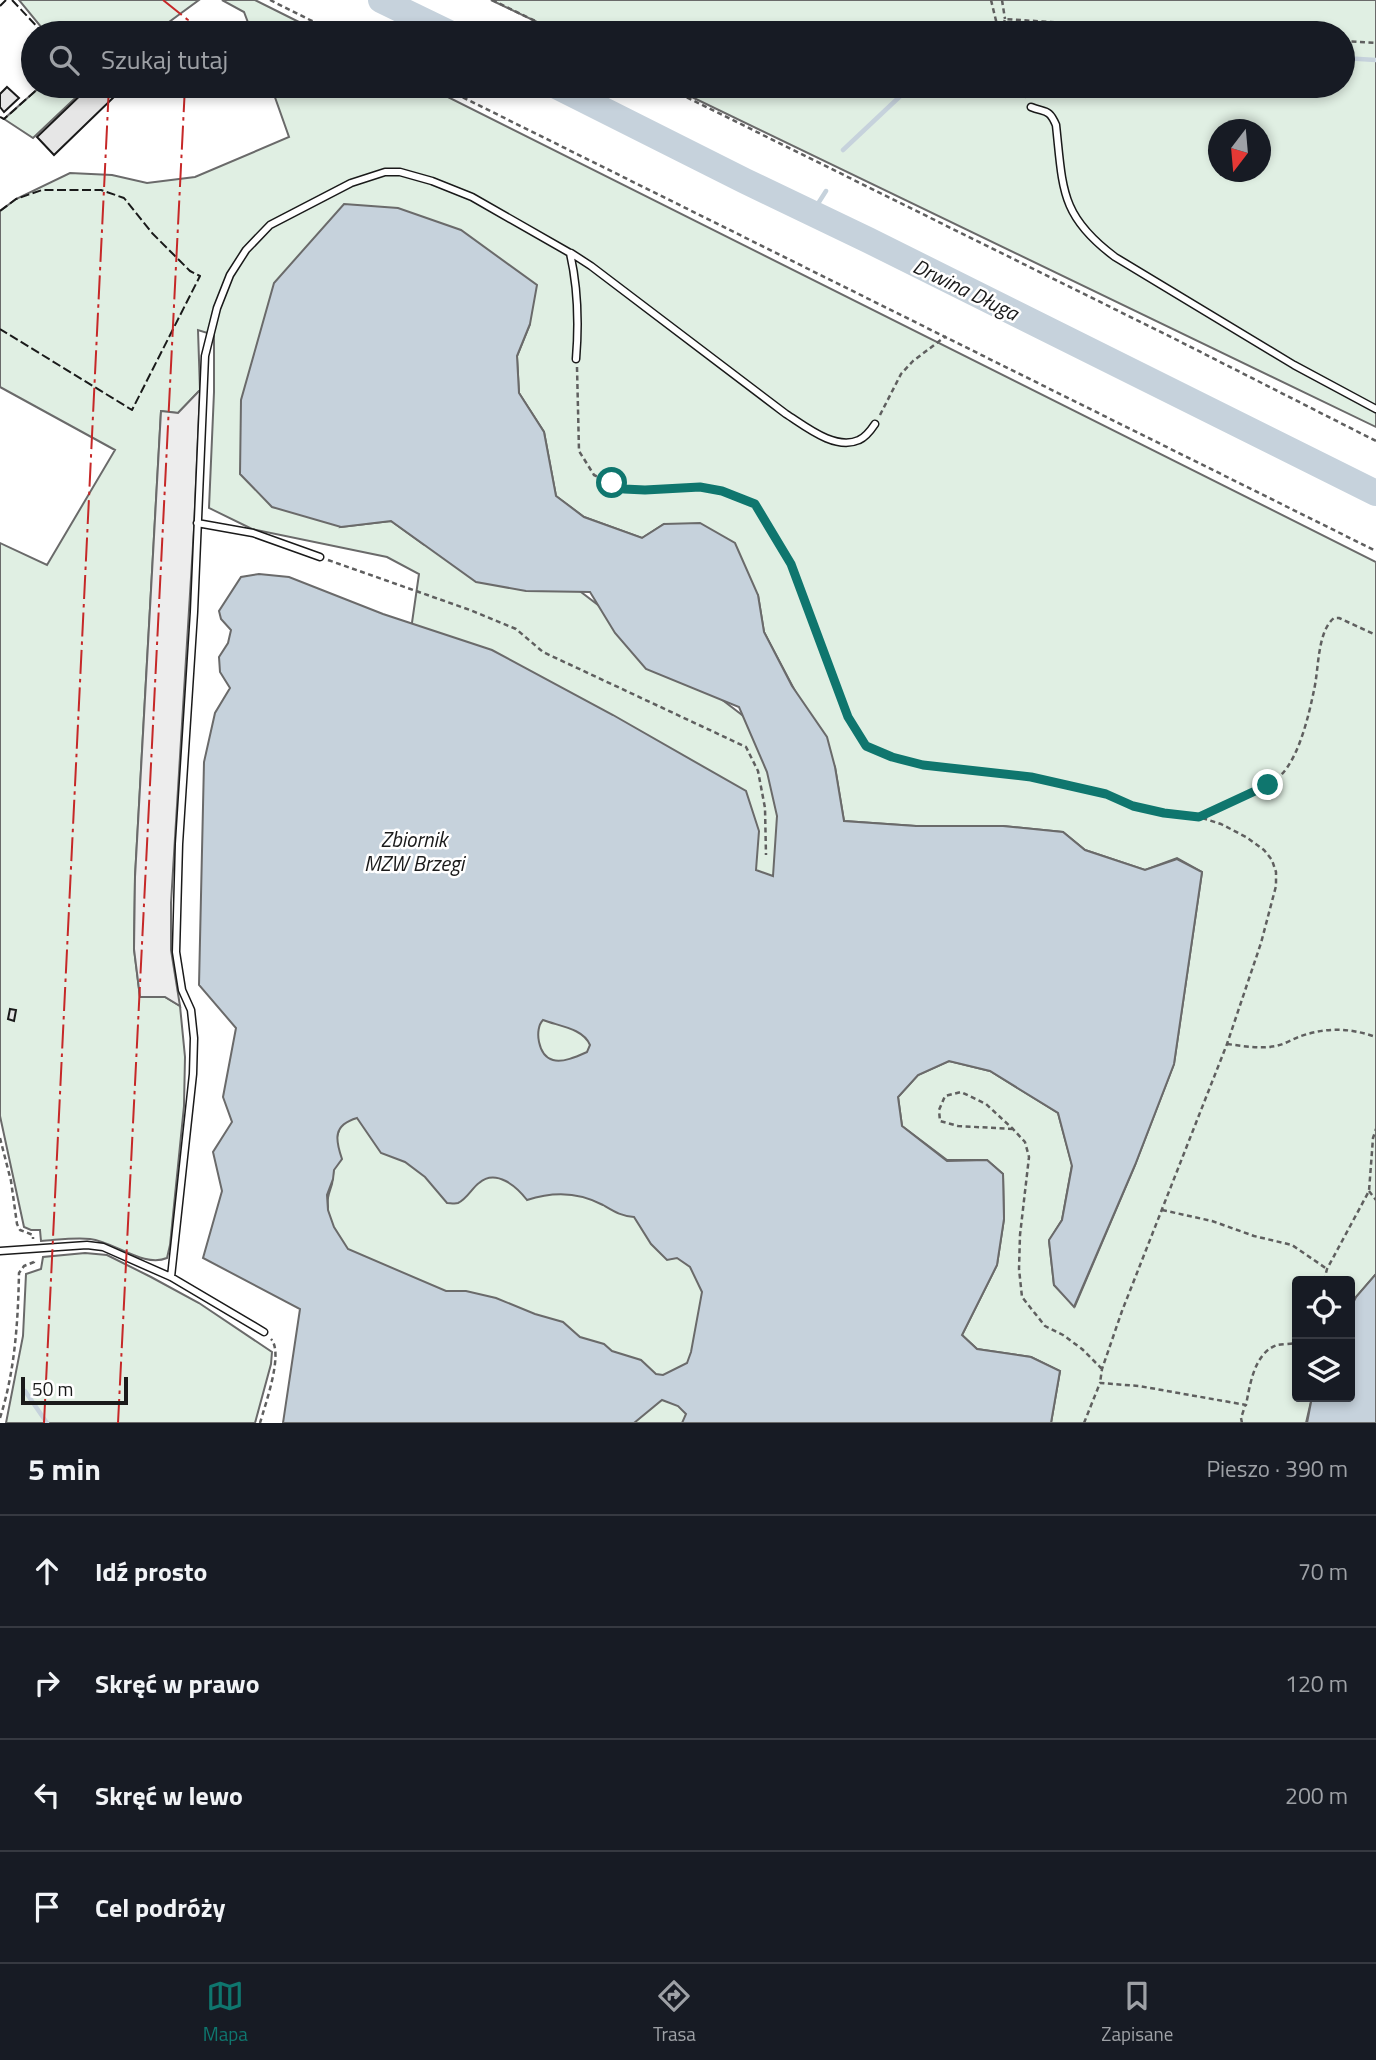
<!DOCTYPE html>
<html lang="pl">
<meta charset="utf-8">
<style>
body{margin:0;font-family:"Titillium Web",sans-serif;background:#20242c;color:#f1f3f6}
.controls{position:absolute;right:21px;bottom:21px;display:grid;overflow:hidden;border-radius:7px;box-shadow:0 4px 10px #0003}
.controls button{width:63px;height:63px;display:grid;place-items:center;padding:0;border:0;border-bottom:2px solid #363941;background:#171b24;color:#f1f3f6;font:35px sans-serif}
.compass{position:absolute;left:1208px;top:119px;width:63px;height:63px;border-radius:50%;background:#171b24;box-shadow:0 4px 10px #0003;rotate:196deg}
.scale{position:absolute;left:21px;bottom:18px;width:107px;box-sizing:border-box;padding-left:7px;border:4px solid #1a1a1a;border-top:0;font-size:19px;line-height:24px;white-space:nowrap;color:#1a1a1a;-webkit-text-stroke:5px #fff;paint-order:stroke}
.stop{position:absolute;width:21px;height:21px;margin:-16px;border:5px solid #0f766e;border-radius:50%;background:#fff}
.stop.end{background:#0f766e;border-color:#fff;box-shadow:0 2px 7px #0008}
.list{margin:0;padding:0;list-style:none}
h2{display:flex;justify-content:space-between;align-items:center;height:91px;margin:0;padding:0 28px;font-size:30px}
h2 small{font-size:23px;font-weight:400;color:#9ea1a6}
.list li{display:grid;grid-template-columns:46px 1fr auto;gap:21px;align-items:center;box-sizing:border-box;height:112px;padding:0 28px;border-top:2px solid #363941}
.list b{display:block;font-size:26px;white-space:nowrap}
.list em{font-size:23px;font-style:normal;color:#9ea1a6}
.icon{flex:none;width:38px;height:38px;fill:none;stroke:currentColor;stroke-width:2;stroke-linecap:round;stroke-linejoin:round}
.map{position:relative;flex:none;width:1376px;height:1423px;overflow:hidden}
.search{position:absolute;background:#171b24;box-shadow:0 4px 10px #0003;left:21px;right:21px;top:21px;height:77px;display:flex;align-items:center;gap:18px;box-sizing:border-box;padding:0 24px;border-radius:38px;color:#9ea1a6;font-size:26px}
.sheet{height:539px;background:#171b24}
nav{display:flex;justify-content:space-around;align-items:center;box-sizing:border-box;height:98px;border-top:2px solid #363941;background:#171b24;font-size:19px;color:#9ea1a6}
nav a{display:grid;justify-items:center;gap:4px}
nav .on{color:#0f766e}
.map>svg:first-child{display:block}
.green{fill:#e0efe3;stroke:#6a6a6a;stroke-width:2;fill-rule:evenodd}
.parking{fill:#ededed;stroke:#6a6a6a;stroke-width:2}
.water{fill:#c6d2dc;stroke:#6a6a6a;stroke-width:2;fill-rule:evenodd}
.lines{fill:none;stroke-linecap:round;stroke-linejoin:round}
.stream{stroke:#c6d2dc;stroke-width:4.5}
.river{stroke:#c6d2dc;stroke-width:26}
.building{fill:#e6e6e6;stroke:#1a1a1a;stroke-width:2}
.service-casing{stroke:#1a1a1a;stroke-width:9}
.path{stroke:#5f5f5f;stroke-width:2.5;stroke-dasharray:5 3.5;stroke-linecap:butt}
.service{stroke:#fff;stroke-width:6}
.fence{stroke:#1a1a1a;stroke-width:2;stroke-dasharray:9 3.5;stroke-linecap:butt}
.power{stroke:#c62828;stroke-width:2;stroke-dasharray:24 5 3.5 5;stroke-linecap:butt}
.route{stroke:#0f766e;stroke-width:9}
.labels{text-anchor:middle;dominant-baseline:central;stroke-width:5;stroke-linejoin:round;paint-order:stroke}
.water-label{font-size:21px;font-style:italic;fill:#1a1a1a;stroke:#fff}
</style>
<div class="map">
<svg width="1376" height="1423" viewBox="0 0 1376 1423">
<rect width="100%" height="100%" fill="#fff"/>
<path class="green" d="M19 0H199L154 33H46Z
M222 0H255L321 33H252L244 12Z
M491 0H1376V427L669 86H1343V33H560ZM1218 130H1260V172H1218Z
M41 86H88L33 138 4 119Z
M271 86H426L1376 562V1274L1356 1297 1350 1308V1281H1297V1397H1312L1306 1423H1051L1060 1371 1031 1357 977 1349 962 1335 997 1265 1004 1219 1003 1174 987 1160H947L902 1126 898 1097 918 1075 949 1061 990 1071 1058 1113 1072 1165 1062 1220 1049 1241 1054 1285 1075 1306 1135 1165 1174 1064 1202 872 1177 858 1145 870 1085 850 1063 832 1003 826H916L844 821 835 767 764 632 758 595 664 524 642 538 584 517 556 496 544 432 519 393 517 356 530 324 341 527 391 521 423 544 433 479 831 783 727 1423H297L328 1207C327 1196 329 1194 332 1184 335 1166 333 1147 339 1130L419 574 387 557 252 529 209 508 214 392V335L198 330 200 390 178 413 161 411 135 877 134 949 140 997H165L180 1006 185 1057 184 1106 170 1245 167 1258C144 1268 115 1242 90 1239 75 1237 57 1240 41 1241L40 1230H31L24 1227 0 1116V543L47 565 115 450 0 387V211L16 199 70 173 112 175 147 183 195 177 289 137Z
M85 1253 107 1255 151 1277 199 1303 272 1352 271 1364 255 1423H6L23 1336 26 1274 41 1269 43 1257Z"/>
<path class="parking" d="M200 390 194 529 171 903V950L180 1006 165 997H140L134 949 135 877 161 411 178 413Z"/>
<path class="water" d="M344 204 398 208 461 230 537 285 530 324 517 356 519 393 544 432 556 496 584 517 642 538 664 524 700 523 735 543 758 595 764 632 792 686 827 737 835 767 844 821 916 826H1003L1063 832 1085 850 1145 870 1177 859 1202 872 1174 1064 1135 1165 1074 1307 1054 1285 1049 1240 1062 1220 1072 1166 1058 1113 990 1071 949 1061 918 1075 898 1097 902 1126 947 1161 987 1160 1003 1174 1004 1219 997 1265 962 1335 977 1349 1031 1357 1060 1371 1051 1423H682L686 1414 678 1406 662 1400 634 1423H283L300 1309 203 1258 222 1191 213 1152 232 1122 223 1097 236 1028 199 985 204 762 215 713 230 688 220 672 219 657 228 643 231 630 221 619 219 611 241 577 259 574 289 577 383 614 492 650 613 715 746 791 759 831 756 870 773 876 777 816 767 772 739 707 646 669 615 633 590 592 526 591 476 582 391 521 341 527 272 507 240 474 241 400 274 283ZM543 1020C558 1026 583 1028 590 1045L587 1052C578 1056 563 1063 553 1060 538 1056 534 1029 543 1020ZM357 1118 381 1153 405 1162 425 1177 447 1203C450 1203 455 1204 458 1203 467 1199 472 1188 479 1183 496 1168 517 1187 527 1200 554 1191 579 1192 603 1205 615 1212 621 1216 634 1217L651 1244 667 1260 677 1258 690 1267 702 1292 691 1352 687 1363 663 1375 656 1374 641 1360 612 1351 604 1344 580 1337 563 1322 535 1314 496 1298 466 1291H446L348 1249 334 1227 328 1210 327 1195 333 1179 334 1170 342 1159C335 1139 333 1125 357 1118Z
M1376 1274V1423H1307L1312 1397H1350V1309L1356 1297Z"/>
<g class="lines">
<path class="stream" d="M1343 58 1376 60
M843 150 911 86
M812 213 826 191
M25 1391 47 1423"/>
<path class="river" d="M381 0 449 33
M556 86 745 181 868 240 1376 493"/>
</g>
<path class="building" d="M90 86H106L115 96 54 155 37 137Z
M7 87 19 98 4 112 0 107V94Z
M10 1009 16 1010 14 1021 8 1019Z"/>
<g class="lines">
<defs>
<path id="service" d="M1031 107C1045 113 1049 108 1056 125 1063 189 1060 216 1115 257L1294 365 1376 409
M571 253 591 266 786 414C805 426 835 451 859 440 866 437 871 430 875 424
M197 523 253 533 320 557
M0 1251 87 1245 103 1247 171 1277 264 1332
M171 1277 193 1074 194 1038 191 1010 182 990 176 952 179 844 194 612 205 356 217 308 230 275 246 250 270 225 351 183 385 172H400L432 181 472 197 570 253C578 288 579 323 576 359"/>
</defs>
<use href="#service" class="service-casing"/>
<path class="path" d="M270 0 336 33
M492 0 560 33
M991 0 999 33
M1002 0 1005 19
M1001 33 1005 19 1155 29 1187 33
M1343 41 1376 43
M440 86 1376 551
M664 86 1175 339 1376 441
M1020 86 1027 98
M577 367 579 451 594 475 624 489 645 490 700 487 722 491 755 504 791 564 848 717 866 746 893 757 923 765 1031 777 1106 794 1133 806 1164 813 1199 817 1221 824 1246 837 1264 850 1272 860 1276 872V886L1261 943 1227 1044 1122 1311 1102 1369 1100 1383
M880 415 901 374 913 361 946 336
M328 560 470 610 516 629 543 652 746 747 758 771 765 808 766 855
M1199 817C1216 809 1234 798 1252 791 1263 786 1272 783 1281 775 1299 757 1309 715 1314 690 1319 669 1317 632 1334 618H1339L1376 635
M1227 1044C1243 1046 1260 1049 1276 1046 1285 1044 1293 1039 1301 1036 1328 1027 1350 1028 1376 1037
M1013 1129 958 1126 940 1121 939 1110 945 1096 961 1092 986 1104 1013 1129 1025 1142 1029 1157 1020 1235 1019 1269 1022 1297 1045 1326 1063 1335 1082 1349 1102 1369
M0 1138 11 1181 17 1224 20 1230 33 1235V1239
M1369 1191 1376 1200
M1162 1210 1212 1221 1254 1236 1292 1245 1327 1269
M1324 1281 1327 1269 1369 1191 1373 1138 1376 1129
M0 1418C15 1371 18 1322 19 1273L24 1266 34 1262V1260
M260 1423C265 1405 284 1353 271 1339
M1084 1423 1100 1383 1139 1386 1246 1405C1250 1385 1254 1353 1277 1345 1282 1344 1290 1344 1295 1343L1297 1342
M1242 1423 1241 1418 1245 1406"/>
<use href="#service" class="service"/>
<path class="fence" d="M12 0 43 33
M0 6 6 0
M0 117 4 119 41 86
M0 211 16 199 42 190H101L124 198 152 233 190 271 200 276 132 410 0 329"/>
<path class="power" d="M163 0 188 20 187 33
M44 1423 109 86
M118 1423 185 86"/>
</g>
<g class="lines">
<path class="route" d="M612 483 624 489 645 490 700 487 722 491 755 504 791 564 848 717 866 746 892 757 923 765 1031 777 1106 794 1133 806 1164 813 1199 817 1268 785"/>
</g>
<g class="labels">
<g class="water-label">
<text transform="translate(966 289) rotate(26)">Drwina Długa</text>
<text x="414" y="839">Zbiornik<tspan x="414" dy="24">MZW Brzegi</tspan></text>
</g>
</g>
</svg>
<div class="controls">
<button><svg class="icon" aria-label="locate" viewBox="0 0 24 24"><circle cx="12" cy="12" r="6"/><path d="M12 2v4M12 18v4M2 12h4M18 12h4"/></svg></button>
<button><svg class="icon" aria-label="layers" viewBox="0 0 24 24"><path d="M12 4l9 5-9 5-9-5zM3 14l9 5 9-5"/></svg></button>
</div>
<svg class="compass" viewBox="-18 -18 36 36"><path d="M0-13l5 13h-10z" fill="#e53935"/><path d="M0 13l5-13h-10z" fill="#9ea1a6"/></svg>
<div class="scale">50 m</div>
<div class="stop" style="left:612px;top:483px"></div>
<div class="stop end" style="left:1268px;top:785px"></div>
<div class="search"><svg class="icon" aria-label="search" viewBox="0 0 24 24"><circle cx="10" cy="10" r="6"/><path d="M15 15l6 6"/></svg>Szukaj tutaj</div>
</div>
<section class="sheet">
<h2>5 min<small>Pieszo · 390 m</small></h2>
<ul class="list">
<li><svg class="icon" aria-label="ahead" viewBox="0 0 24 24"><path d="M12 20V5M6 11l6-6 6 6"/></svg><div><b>Idź prosto</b></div><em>70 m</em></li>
<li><svg class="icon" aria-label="right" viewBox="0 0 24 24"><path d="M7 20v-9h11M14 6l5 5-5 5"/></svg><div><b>Skręć w prawo</b></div><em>120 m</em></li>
<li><svg class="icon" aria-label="left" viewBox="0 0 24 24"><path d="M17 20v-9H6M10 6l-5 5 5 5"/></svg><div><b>Skręć w lewo</b></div><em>200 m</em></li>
<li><svg class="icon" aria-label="arrive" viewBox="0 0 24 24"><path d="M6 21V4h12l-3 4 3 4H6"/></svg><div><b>Cel podróży</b></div></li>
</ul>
</section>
<nav>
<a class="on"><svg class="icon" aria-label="map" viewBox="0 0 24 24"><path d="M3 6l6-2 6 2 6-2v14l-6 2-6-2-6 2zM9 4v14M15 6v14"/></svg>Mapa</a>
<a><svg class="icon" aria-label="directions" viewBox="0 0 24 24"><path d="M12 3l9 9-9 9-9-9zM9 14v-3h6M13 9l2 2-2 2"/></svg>Trasa</a>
<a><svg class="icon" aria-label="saved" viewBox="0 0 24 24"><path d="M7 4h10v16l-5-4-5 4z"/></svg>Zapisane</a>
</nav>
